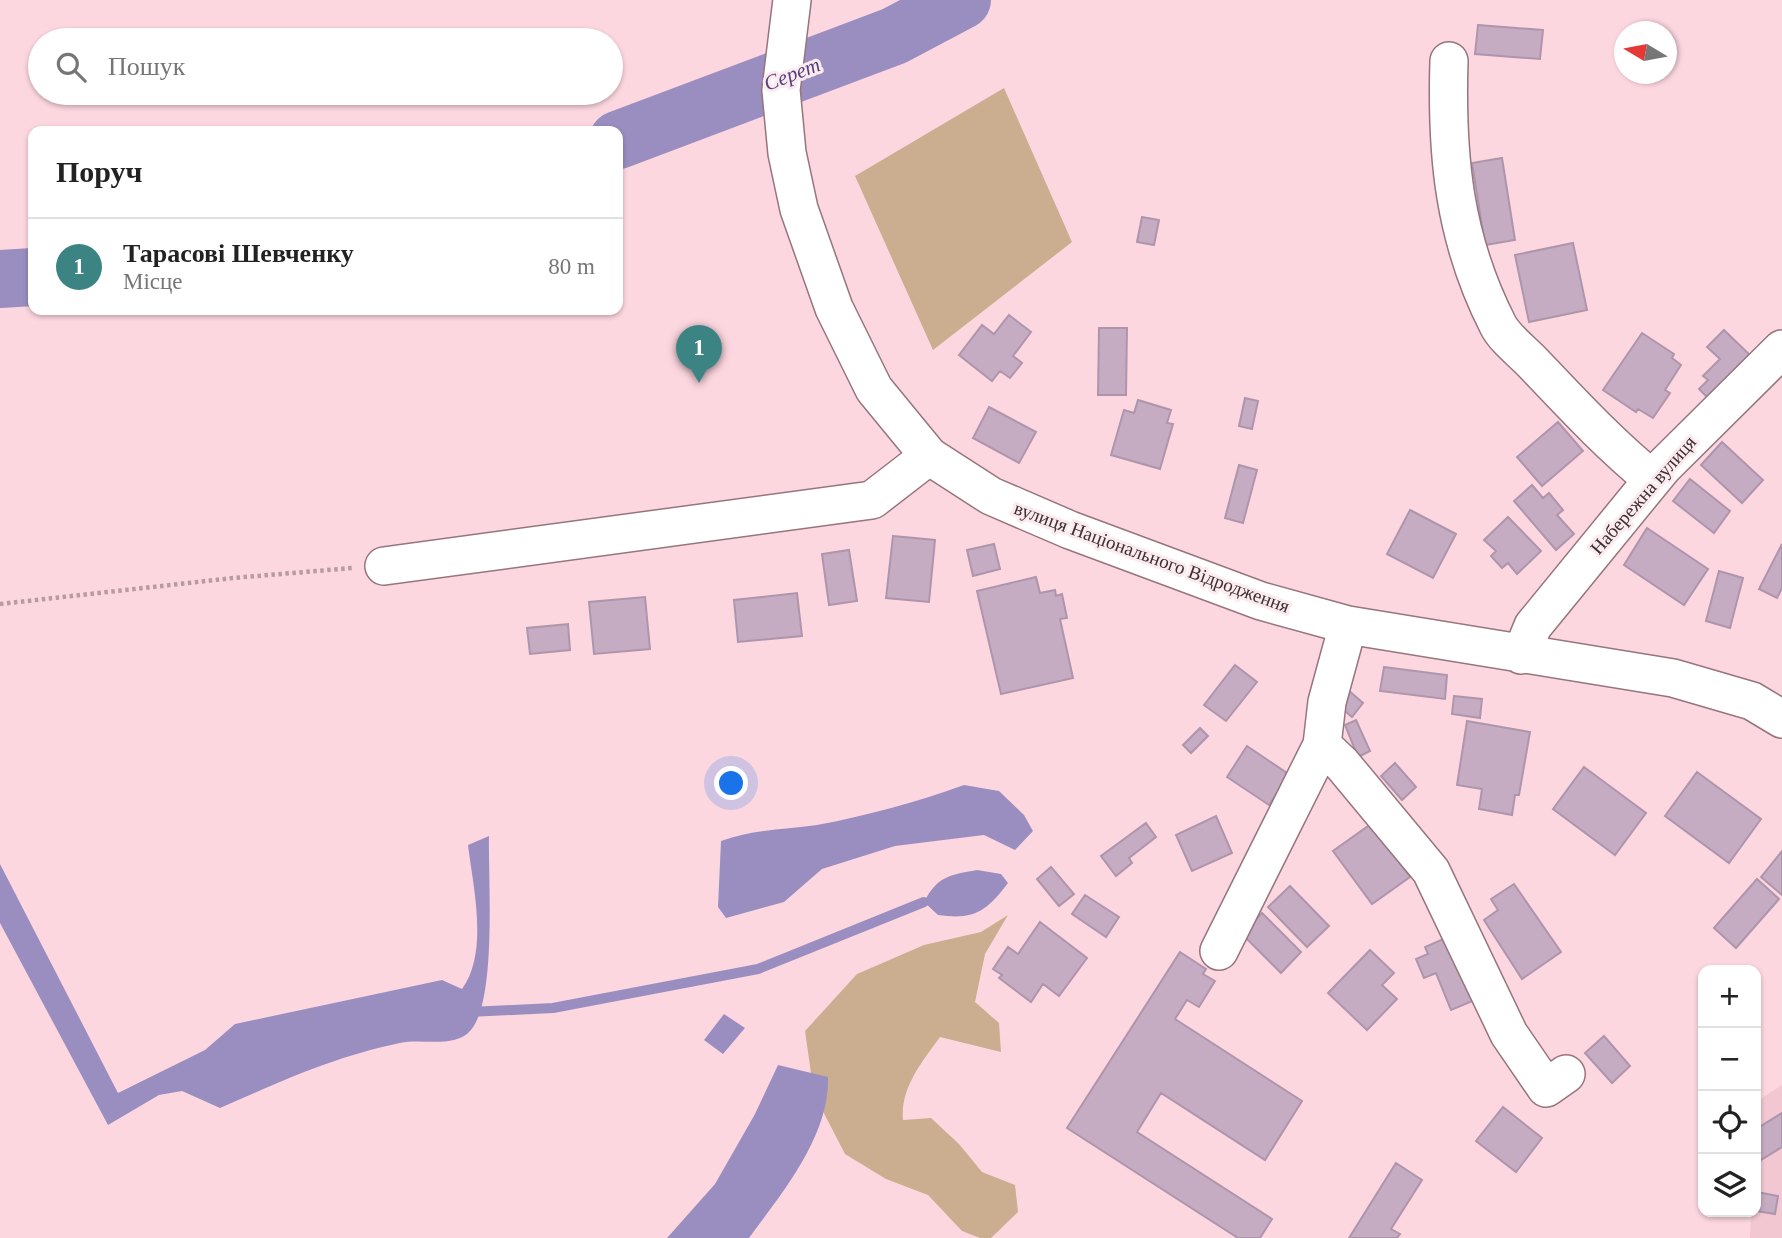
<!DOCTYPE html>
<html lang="uk">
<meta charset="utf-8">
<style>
body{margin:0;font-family:Georgia,serif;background:#f2f2f2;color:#222}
.controls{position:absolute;right:21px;bottom:21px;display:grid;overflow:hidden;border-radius:14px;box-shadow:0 2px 5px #0004}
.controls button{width:63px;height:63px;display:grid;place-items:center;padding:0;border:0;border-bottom:2px solid #e0e0e0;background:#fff;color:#222;font:35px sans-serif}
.compass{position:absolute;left:1614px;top:21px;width:63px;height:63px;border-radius:50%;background:#fff;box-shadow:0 2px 5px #0004;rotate:280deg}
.you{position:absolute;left:732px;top:784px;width:24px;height:24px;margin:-18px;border:5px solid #fff;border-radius:50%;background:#1a73e8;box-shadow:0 0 0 10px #1a73e833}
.badge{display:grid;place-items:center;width:46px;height:46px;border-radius:50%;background:#3b8483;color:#fff;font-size:23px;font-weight:700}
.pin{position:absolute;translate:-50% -58px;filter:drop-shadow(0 2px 4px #0008)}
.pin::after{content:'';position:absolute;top:37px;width:24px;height:21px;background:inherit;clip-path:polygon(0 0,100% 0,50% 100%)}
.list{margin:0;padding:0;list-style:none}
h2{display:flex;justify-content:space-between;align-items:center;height:91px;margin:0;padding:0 28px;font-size:30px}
h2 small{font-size:23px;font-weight:400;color:#767676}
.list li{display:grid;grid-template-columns:46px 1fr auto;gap:21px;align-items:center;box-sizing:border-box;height:98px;padding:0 28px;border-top:2px solid #e0e0e0}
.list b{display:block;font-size:26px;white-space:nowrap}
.list p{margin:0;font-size:23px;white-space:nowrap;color:#767676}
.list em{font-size:23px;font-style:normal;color:#767676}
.icon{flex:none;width:38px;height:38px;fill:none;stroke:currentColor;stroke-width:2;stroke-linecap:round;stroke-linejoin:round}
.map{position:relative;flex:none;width:1782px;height:1238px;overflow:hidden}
.search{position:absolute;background:#fff;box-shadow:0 2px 5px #0004;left:28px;top:28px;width:595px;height:77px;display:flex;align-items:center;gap:18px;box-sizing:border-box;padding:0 24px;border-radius:38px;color:#767676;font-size:26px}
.panel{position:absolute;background:#fff;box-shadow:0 2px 5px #0004;left:28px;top:126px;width:595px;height:189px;border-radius:14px}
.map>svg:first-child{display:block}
.built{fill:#f3c7d1}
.green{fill:#caae8f}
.water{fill:#9a8ec1}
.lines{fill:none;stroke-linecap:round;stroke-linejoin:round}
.stream{stroke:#9a8ec1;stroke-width:10}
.river{stroke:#9a8ec1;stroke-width:58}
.building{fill:#c5acc3;stroke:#ae95ab;stroke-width:2}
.minor-casing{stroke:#96757d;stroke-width:40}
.path{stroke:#b89ba2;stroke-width:4.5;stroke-dasharray:3.5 3.5;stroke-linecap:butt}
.minor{stroke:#fff;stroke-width:37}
.labels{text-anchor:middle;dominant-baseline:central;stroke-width:6;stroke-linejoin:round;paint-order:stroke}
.street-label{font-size:19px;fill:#3c2e31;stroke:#fbebef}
.water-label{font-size:21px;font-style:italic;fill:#533f80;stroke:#fbebef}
</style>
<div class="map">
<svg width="1782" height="1238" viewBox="0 0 1782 1238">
<rect width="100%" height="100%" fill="#fdd7e0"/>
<path class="built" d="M1782 1085V1238H1750L1751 1212H1756V1102Z"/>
<path class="green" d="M1004 88 1072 242 933 350 855 176Z
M1008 915 985 954 975 1002 999 1023 1001 1052 940 1037C922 1062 900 1088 903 1120L931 1118 959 1144 982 1172 1015 1185 1018 1212 991 1238H980L962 1231 928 1195 886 1179 845 1154 814 1094 805 1031 857 974 924 945 981 932Z"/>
<path class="water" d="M964 785 999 791 1024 815 1033 831 1015 850 984 835 895 846 822 869 784 902 726 918 718 907 721 841C753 829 783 830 817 825 866 816 917 802 964 785Z
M489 836C488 879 497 999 471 1030 455 1049 422 1038 400 1043 333 1057 282 1081 220 1108L182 1091 159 1095 108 1125 0 923V864L118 1093 205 1050 235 1024 442 980 462 989C489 952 473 887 468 845Z
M977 870 1001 874 1008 883C986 912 974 920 938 915L924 902C938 876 949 875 977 870Z
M724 1014 745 1028 723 1054 704 1040Z
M778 1065 828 1077C830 1136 782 1193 749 1238H667L715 1184 755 1114Z"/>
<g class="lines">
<path class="stream" d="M469 1012 553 1008 758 969 924 902"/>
<path class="river" d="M618 140 894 36 962 0
M0 279 33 277"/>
</g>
<path class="building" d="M1478 25 1543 30 1540 59 1475 54Z
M1502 158 1515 240 1485 245 1472 163Z
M1142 217 1159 220 1154 245 1137 242Z
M1573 243 1587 310 1529 322 1515 255Z
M1009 315 1031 332 1013 356 1022 363 1010 378 1000 371 992 381 959 355 982 325 994 334Z
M1099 328H1127L1126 395H1098Z
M1724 330 1754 359 1710 400 1699 389 1708 380 1703 376 1720 359 1707 347Z
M1642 333 1674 354 1672 358 1681 365 1665 390 1670 393 1653 418 1638 409 1636 412 1603 390Z
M1245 398 1258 401 1252 429 1239 426Z
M1138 400 1171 410 1167 423 1173 424 1160 469 1111 455 1124 410 1134 413Z
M989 407 1036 432 1019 463 973 438Z
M1558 422 1583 451 1542 486 1517 457Z
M1722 442 1763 480 1742 503 1701 465Z
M1239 465 1257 470 1243 523 1225 518Z
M1690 479 1730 511 1714 533 1673 501Z
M1532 485 1543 498 1549 493 1563 510 1557 515 1574 534 1556 550 1514 501Z
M1410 510 1456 534 1433 578 1387 554Z
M1508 517 1541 551 1517 574 1508 563 1502 568 1491 556 1496 551 1484 540Z
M1647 528 1708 569 1684 605 1624 565Z
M893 536 935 540 929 602 886 598Z
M994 544 1000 569 973 576 967 550Z
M1782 544V588L1777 598 1759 589Z
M849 550 857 601 829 605 822 554Z
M1719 571 1743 578 1730 628 1706 621Z
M1036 577 1040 593 1055 590 1056 596 1062 594 1067 618 1060 619 1073 678 1001 694 977 591Z
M797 593 802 636 738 642 734 600Z
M645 597 650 649 594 654 589 602Z
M568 624 570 650 530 654 527 628Z
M1235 665 1257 682 1226 721 1204 705Z
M1384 667 1447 675 1445 699 1380 691Z
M1348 690 1363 703 1352 717 1337 704Z
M1454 696 1482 699 1480 718 1452 714Z
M1356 720 1370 751 1358 757 1345 725Z
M1467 721 1530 732 1519 795H1515L1512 815 1479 809 1482 789 1457 785Z
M1200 728 1208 736 1191 753 1183 745Z
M1247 746 1290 775 1269 805 1227 777Z
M1395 763 1416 787 1402 800 1381 776Z
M1584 767 1646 813 1615 855 1553 809Z
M1697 772 1761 819 1729 863 1665 816Z
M1216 816 1232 853 1192 871 1176 835Z
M1146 823 1156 837 1129 858 1132 863 1116 876 1101 856Z
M1371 824 1410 877 1372 904 1333 851Z
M1782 851V895L1761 877Z
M1051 867 1074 894 1059 906 1037 879Z
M1757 879 1779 899 1736 948 1714 928Z
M1514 884 1561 952 1522 979 1484 920 1498 910 1491 899Z
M1290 886 1329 926 1307 947 1268 907Z
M1085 895 1119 917 1106 937 1072 914Z
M1262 913 1301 952 1281 973 1242 934Z
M1040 922 1087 958 1059 996 1043 984 1031 1002 999 978 1002 975 993 969 1008 947 1018 954Z
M1448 937 1475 1000 1451 1010 1436 973 1424 978 1416 959 1428 954 1425 947Z
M1370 950 1394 973 1382 985 1397 999 1367 1030 1328 993Z
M1180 952 1206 969 1203 974 1215 981 1199 1007 1187 1000 1175 1019 1302 1101 1265 1160 1161 1093 1137 1132 1272 1219 1260 1238H1238L1067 1128Z
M1604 1036 1630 1066 1612 1083 1585 1053Z
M1503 1107 1542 1138 1516 1172 1476 1141Z
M1782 1113V1147L1756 1163V1129Z
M1396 1163 1422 1180 1391 1229 1400 1234 1397 1238H1349Z
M1757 1192 1778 1196 1775 1214 1756 1211Z"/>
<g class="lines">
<defs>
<path id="minor" d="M792 0 781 90 787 153 799 209 834 308 874 389 929 456 991 496 1070 530 1261 601 1348 625 1673 678 1752 701 1782 719
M1449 61C1446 156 1454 239 1498 325 1505 339 1523 352 1534 364 1572 404 1610 445 1652 479
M384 566 872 500 929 456
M1521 655 1533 626 1663 467 1782 349
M1322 745 1342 764 1431 871 1509 1034 1546 1088 1566 1074
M1219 951 1322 745 1327 702 1348 625"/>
</defs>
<use href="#minor" class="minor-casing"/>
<path class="path" d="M0 604 233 578 352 568"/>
<use href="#minor" class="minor"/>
</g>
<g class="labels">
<g class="street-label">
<text transform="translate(1643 495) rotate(-49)">Набережна вулиця</text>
<text transform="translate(1152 557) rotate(20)">вулиця Національного Відродження</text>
</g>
<g class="water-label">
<text transform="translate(792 74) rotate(-21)">Серет</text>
</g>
</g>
</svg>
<div class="controls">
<button>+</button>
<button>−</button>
<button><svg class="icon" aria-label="locate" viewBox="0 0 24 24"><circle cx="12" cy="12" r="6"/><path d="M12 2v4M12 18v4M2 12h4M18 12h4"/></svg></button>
<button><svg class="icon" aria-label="layers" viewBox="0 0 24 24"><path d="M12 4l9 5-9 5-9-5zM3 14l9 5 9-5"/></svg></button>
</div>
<svg class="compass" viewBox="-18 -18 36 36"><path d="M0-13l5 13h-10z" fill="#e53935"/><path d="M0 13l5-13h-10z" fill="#767676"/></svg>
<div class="you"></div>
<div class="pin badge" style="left:699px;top:383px">1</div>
<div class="search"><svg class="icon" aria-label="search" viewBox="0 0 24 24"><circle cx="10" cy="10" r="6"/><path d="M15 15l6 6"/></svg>Пошук</div>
<section class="panel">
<h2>Поруч<small></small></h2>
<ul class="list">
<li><span class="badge">1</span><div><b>Тарасові Шевченку</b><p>Місце</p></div><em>80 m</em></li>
</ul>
</section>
</div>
